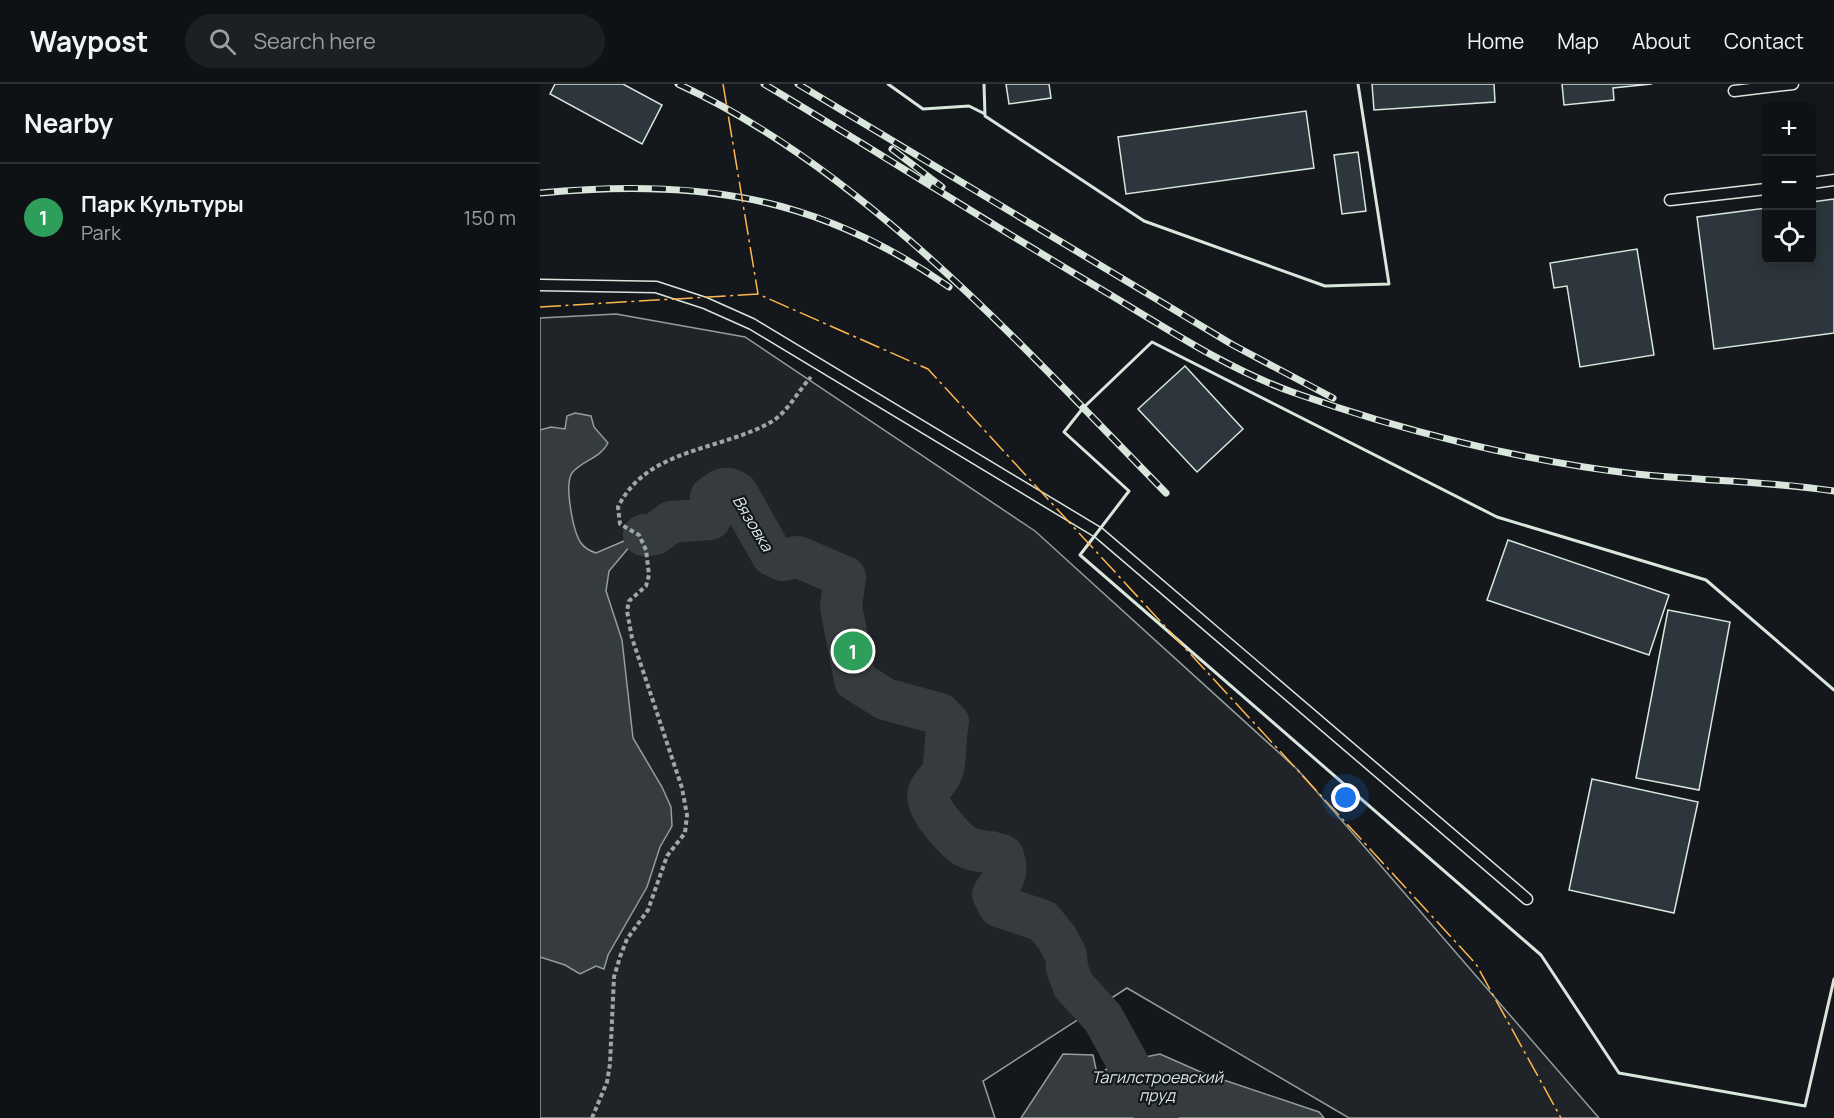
<!DOCTYPE html>
<meta charset="utf-8">
<style>
body{margin:0;font-family:Manrope,sans-serif;background:#1d2022;color:#f1f3f6}
.controls{position:absolute;right:18px;top:18px;display:grid;overflow:hidden;border-radius:9px;box-shadow:0 3px 15px #0003}
.controls button{width:54px;height:54px;display:grid;place-items:center;padding:0;border:0;border-bottom:2px solid #2f3234;background:#0f1215;color:#f1f3f6;font:30px sans-serif}
.you{position:absolute;left:806px;top:714px;width:21px;height:21px;margin:-15px;border:4px solid #fff;border-radius:50%;background:#1a73e8;box-shadow:0 0 0 9px #1a73e833}
.badge{display:grid;place-items:center;width:39px;height:39px;border-radius:50%;background:#ffb74d;color:#fff;font-size:20px;font-weight:700}
.pin{position:absolute;translate:-50% -50%;border:3px solid #fff;box-shadow:0 2px 6px #0006}
.list{margin:0;padding:0;list-style:none}
h2{display:flex;justify-content:space-between;align-items:center;height:78px;margin:0;padding:0 24px;font-size:26px}
h2 small{font-size:20px;font-weight:400;color:#9b9ea0}
.list li{display:grid;grid-template-columns:39px 1fr auto;gap:18px;align-items:center;box-sizing:border-box;height:108px;padding:0 24px;border-top:2px solid #2f3234}
.list b{display:block;font-size:22px;white-space:nowrap}
.list p{margin:0;font-size:20px;white-space:nowrap;color:#9b9ea0}
.list em{font-size:20px;font-style:normal;color:#9b9ea0}
.icon{flex:none;width:33px;height:33px;fill:none;stroke:currentColor;stroke-width:2;stroke-linecap:round;stroke-linejoin:round}
.map{position:relative;flex:none;width:1294px;height:1034px;overflow:hidden}
header{display:flex;align-items:center;gap:36px;box-sizing:border-box;height:84px;padding:0 30px;background:#0f1215;border-bottom:2px solid #2f3234}
header strong{font-size:28px}
nav{display:flex;gap:33px;margin-inline-start:auto;font-size:21px}
.search{width:420px;height:54px;background:#1d2022;display:flex;align-items:center;gap:15px;box-sizing:border-box;padding:0 21px;border-radius:33px;color:#9b9ea0;font-size:22px}
main{display:flex}
aside{flex:1;background:#0f1215}
.map>svg:first-child{display:block}
.green{fill:#202428;stroke:#939e99;stroke-width:1.5}
.water{fill:#363b3e;stroke:#939e99;stroke-width:1.5}
.lines{fill:none;stroke-linecap:round;stroke-linejoin:round}
.river{stroke:#363b3e;stroke-width:42}
.building{fill:#2c363c;stroke:#d8e6dc;stroke-width:1.5}
.service-casing{stroke:#d8e6dc;stroke-width:13}
.path{stroke:#9da8a2;stroke-width:4;stroke-dasharray:4.5 3;stroke-linecap:butt}
.service{stroke:#14181c;stroke-width:10}
.rail-casing{stroke:#d8e6dc;stroke-width:7}
.rail{stroke:#14181c;stroke-width:4.5;stroke-dasharray:14;stroke-linecap:butt}
.wall{stroke:#d8e6dc;stroke-width:3}
.power{stroke:#ffb74d;stroke-width:1.5;stroke-dasharray:21 4.5 3 4.5;stroke-linecap:butt}
.labels{text-anchor:middle;dominant-baseline:central;stroke-width:4.5;stroke-linejoin:round;paint-order:stroke}
.water-label{font-size:16px;font-style:italic;fill:#d8e6dc;stroke:#14181c}
</style>
<header>
<strong>Waypost</strong>
<div class="search"><svg class="icon" aria-label="search" viewBox="0 0 24 24"><circle cx="10" cy="10" r="6"/><path d="M15 15l6 6"/></svg>Search here</div>
<nav><a>Home</a><a>Map</a><a>About</a><a>Contact</a></nav>
</header>
<main>
<aside>
<h2>Nearby<small></small></h2>
<ul class="list">
<li><span class="badge" style="background:#2e9e5b">1</span><div><b>Парк Культуры</b><p>Park</p></div><em>150 m</em></li>
</ul>
</aside>
<div class="map">
<svg width="1294" height="1034" viewBox="0 0 1294 1034">
<rect width="100%" height="100%" fill="#14181c"/>
<path class="green" d="M76 230 205 253 495 447 758 686 1059 1034H809L587 904 443 997 455 1034H0V234Z"/>
<path class="water" d="M35 329 51 332 54 343 68 359C60 375 42 376 32 389 24 400 33 448 41 459 45 465 50 467 56 469L84 457 96 455 69 487 66 507 82 556 93 654 122 703 131 723 132 742 120 763 107 803 68 871 64 885 56 882 40 890 25 881 0 873V346L11 343 25 345 27 332Z
M523 970 553 971 557 990 581 978 620 970 663 989 779 1028 784 1034H481Z"/>
<g class="lines">
<path class="river" d="M104 451 115 450 131 438 170 435 171 413C181 405 186 401 197 409L232 471 242 476 258 473 305 493 301 522 315 596 345 615 400 630 408 638C405 654 406 669 403 685 401 695 392 699 389 708 383 722 413 753 423 761 436 770 450 765 463 772 469 790 463 796 453 810L459 822 503 837 517 854 526 871 527 884 533 901 563 934 618 1034"/>
</g>
<path class="building" d="M15 0H83L122 21 102 60 10 10Z
M466 0H509L511 14 469 20Z
M832 0H954L955 18 834 26Z
M1022 0H1112L1073 4 1074 16 1024 21Z
M766 27 774 84 586 110 578 53Z
M818 68 826 127 802 130 794 71Z
M1294 115V249L1174 265 1157 133 1226 124V176H1272V118Z
M1097 165 1114 271 1040 283 1027 202 1014 204 1010 179Z
M645 282 703 345 657 388 598 325Z
M968 456 1129 511 1109 571 947 516Z
M1128 526 1190 538 1159 706 1096 694Z
M1052 695 1158 718 1134 829 1029 806Z"/>
<g class="lines">
<defs>
<path id="service" d="M1194 7 1253 0
M1272 99 1294 96
M1130 116 1226 105
M0 201 116 203 165 219 212 240 559 449 987 815"/>
</defs>
<use href="#service" class="service-casing"/>
<path class="path" d="M52 1034 67 998 70 980 74 893 80 873 87 855 108 826 127 772 145 749 147 731 142 704 92 554 87 527 89 517 106 502 109 491 106 466 99 451 80 440 78 423C107 364 180 367 231 338 247 329 258 307 271 293"/>
<use href="#service" class="service"/>
<defs>
<path id="rail" d="M138 0C324 85 484 264 626 409
M224 0C340 69 453 142 569 210 629 246 689 286 755 309 862 347 983 377 1096 390 1162 397 1228 397 1294 407
M258 0 693 261 793 314
M352 65 402 103
M0 109C157 94 277 111 409 203"/>
</defs>
<use href="#rail" class="rail-casing"/>
<use href="#rail" class="rail"/>
<path class="wall" d="M348 0 383 25 429 22 445 30
M444 0 445 32 604 137 785 202 849 200 818 0
M1294 606 1166 496 957 433 612 258 543 324 524 348 589 407 540 471 1001 871 1079 989 1265 1022 1294 895"/>
<path class="power" d="M183 0 218 210
M0 223 218 210 388 285 936 880 1021 1034"/>
</g>
<g class="labels">
<g class="water-label">
<text transform="translate(213 439) rotate(59)">Вязовка</text>
<text x="617" y="993">Тагилстроевский<tspan x="617" dy="18">пруд</tspan></text>
</g>
</g>
</svg>
<div class="controls">
<button>+</button>
<button>−</button>
<button><svg class="icon" aria-label="locate" viewBox="0 0 24 24"><circle cx="12" cy="12" r="6"/><path d="M12 2v4M12 18v4M2 12h4M18 12h4"/></svg></button>
</div>
<div class="you"></div>
<div class="pin badge" style="left:313px;top:567px;background:#2e9e5b">1</div>
</div>
</main>
